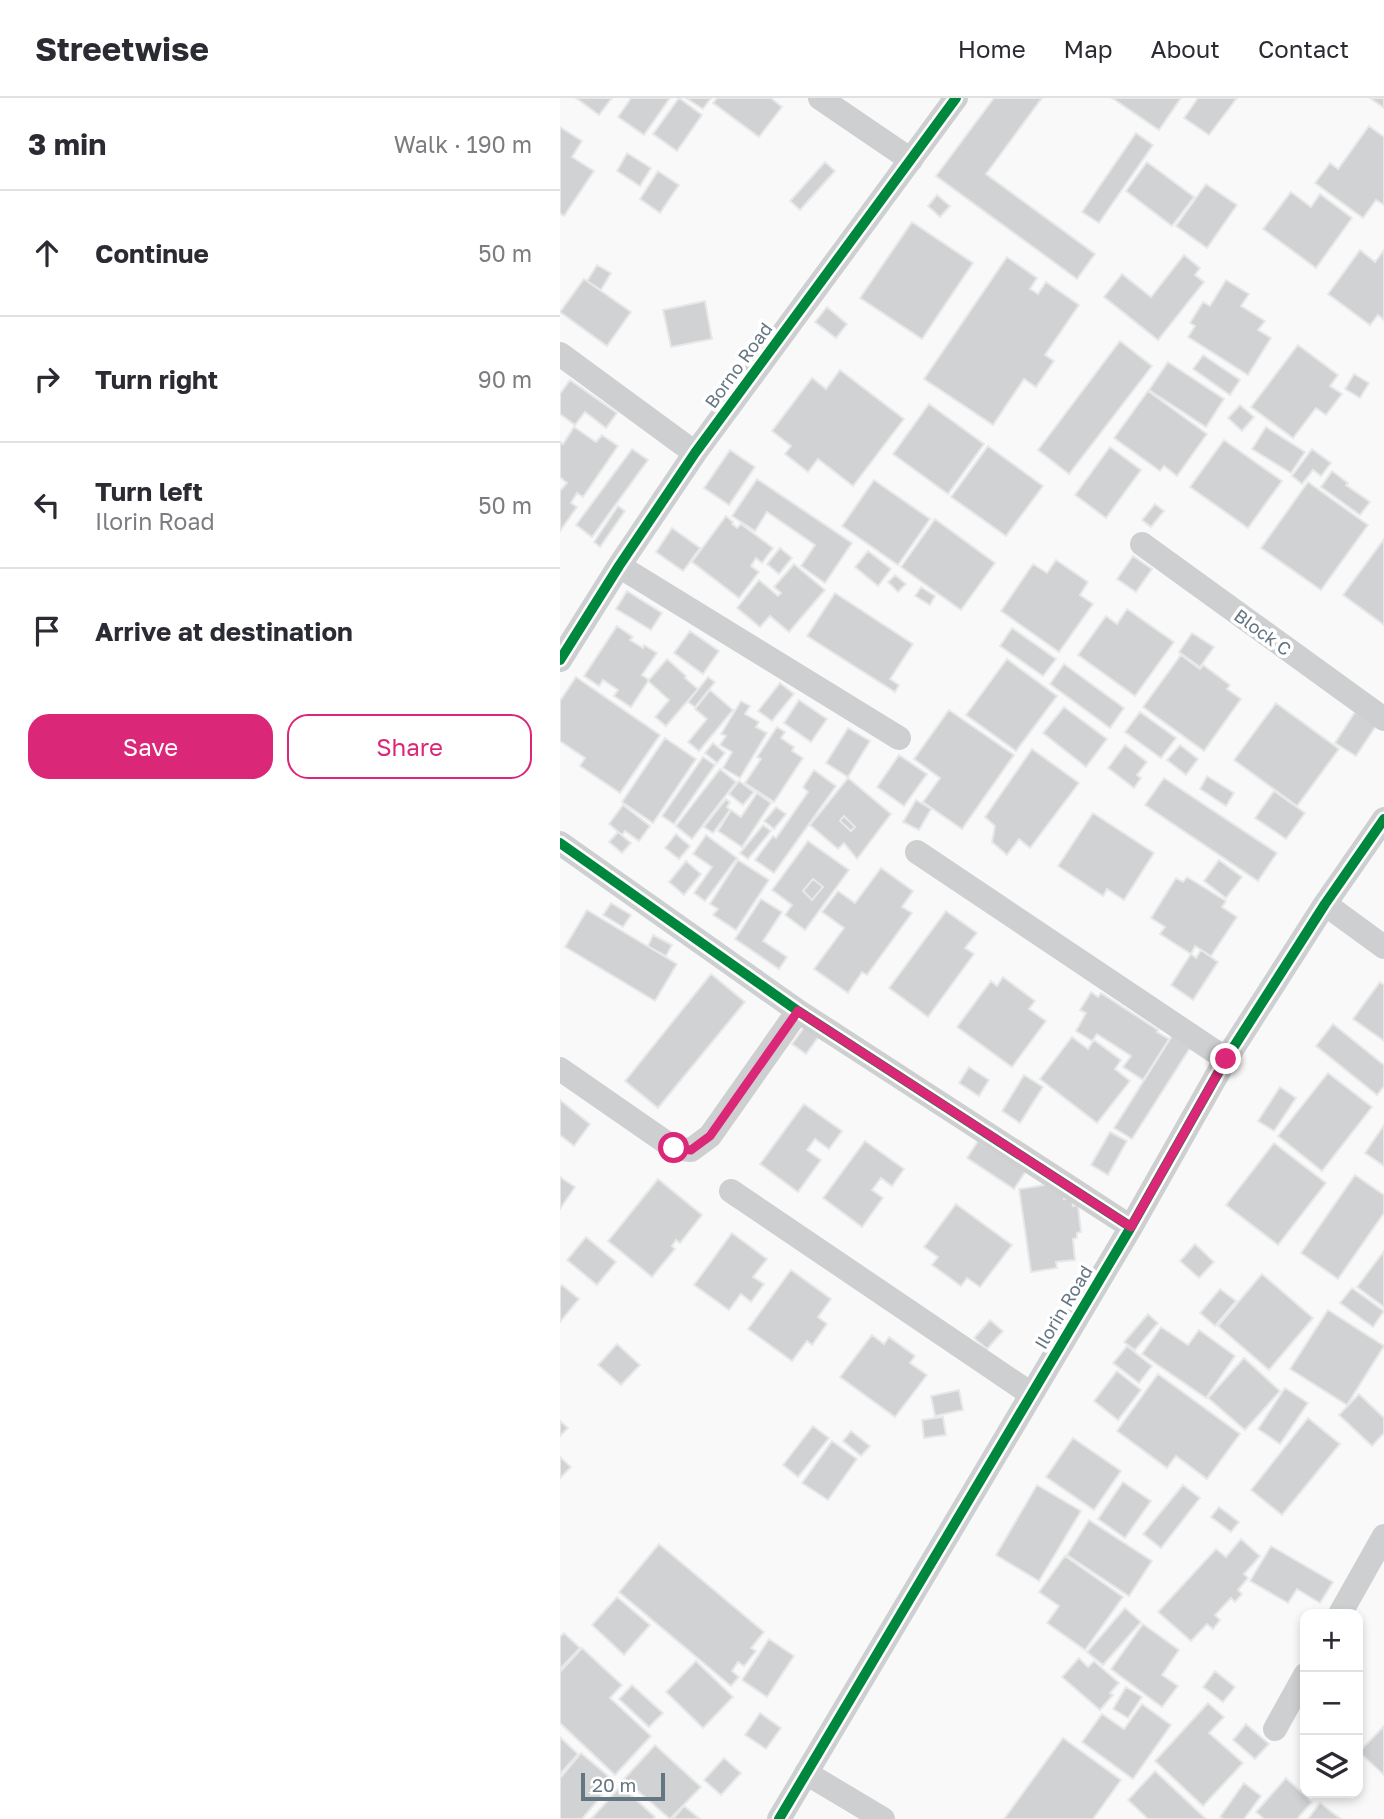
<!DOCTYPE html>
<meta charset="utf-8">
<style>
body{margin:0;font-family:"Golos Text",sans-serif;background:#f7f7f7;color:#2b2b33}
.controls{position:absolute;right:21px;bottom:21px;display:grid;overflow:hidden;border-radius:14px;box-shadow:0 4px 10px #0003}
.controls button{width:63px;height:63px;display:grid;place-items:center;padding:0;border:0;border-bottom:2px solid #e1e1e2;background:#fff;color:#2b2b33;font:35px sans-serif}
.scale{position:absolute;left:21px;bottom:18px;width:84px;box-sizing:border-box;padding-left:7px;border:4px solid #657683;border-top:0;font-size:19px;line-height:24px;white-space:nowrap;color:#657683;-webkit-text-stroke:5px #fff;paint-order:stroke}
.stop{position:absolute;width:21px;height:21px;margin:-16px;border:5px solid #db2777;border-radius:50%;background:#fff}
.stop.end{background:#db2777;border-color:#fff;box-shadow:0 2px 7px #0008}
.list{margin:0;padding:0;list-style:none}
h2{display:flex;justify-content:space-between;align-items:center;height:91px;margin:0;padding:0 28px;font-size:30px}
h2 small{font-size:23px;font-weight:400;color:#7c7c81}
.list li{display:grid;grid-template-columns:46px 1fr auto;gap:21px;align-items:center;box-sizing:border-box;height:126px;padding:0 28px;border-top:2px solid #e1e1e2}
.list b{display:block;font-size:26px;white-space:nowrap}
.list p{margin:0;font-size:23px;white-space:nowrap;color:#7c7c81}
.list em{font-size:23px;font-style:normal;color:#7c7c81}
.actions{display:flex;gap:14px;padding:21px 28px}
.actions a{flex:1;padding:16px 0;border:2px solid #db2777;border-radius:21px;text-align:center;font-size:24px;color:#db2777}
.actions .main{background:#db2777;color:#fff}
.icon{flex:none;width:38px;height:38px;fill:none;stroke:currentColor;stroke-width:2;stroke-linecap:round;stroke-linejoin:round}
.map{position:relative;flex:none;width:824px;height:1721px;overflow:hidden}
header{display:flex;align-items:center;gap:42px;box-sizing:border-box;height:98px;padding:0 35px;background:#fff;border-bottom:2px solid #e1e1e2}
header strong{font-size:33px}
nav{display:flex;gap:38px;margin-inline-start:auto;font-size:24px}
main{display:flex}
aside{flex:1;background:#fff}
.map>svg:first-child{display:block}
.building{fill:#d0d2d3;stroke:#e8e8e8;stroke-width:2;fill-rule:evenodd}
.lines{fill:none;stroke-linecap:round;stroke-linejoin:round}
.street{stroke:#cecfd0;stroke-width:24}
.cycleway-casing{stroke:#fff;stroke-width:15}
.cycleway{stroke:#00873e;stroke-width:10}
.route{stroke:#db2777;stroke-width:9}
.labels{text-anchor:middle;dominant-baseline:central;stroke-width:7;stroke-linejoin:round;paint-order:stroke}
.street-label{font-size:18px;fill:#657683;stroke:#fff}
</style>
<header>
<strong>Streetwise</strong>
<nav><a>Home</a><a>Map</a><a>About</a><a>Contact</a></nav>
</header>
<main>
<aside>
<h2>3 min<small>Walk · 190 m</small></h2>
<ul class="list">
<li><svg class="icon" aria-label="ahead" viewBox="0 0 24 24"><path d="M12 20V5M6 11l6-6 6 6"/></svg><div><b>Continue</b></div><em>50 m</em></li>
<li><svg class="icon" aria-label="right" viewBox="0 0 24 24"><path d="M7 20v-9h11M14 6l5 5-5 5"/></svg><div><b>Turn right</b></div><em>90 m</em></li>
<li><svg class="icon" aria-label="left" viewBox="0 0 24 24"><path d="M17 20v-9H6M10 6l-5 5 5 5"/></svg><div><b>Turn left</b><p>Ilorin Road</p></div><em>50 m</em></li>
<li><svg class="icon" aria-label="arrive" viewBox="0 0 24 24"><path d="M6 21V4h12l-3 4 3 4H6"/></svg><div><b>Arrive at destination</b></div></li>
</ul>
<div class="actions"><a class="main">Save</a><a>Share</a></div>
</aside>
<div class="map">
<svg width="824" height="1721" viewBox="0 0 824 1721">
<rect width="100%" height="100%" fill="#f9f9f9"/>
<path class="building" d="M16 0H52L39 17Z
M71 0H110L84 37 58 19Z
M119 0 142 17 117 53 93 36Z
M126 0H151L143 11Z
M157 0H211L222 9 199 39 153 5Z
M434 0H482L426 76 535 156 517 181 376 78Z
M552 0H621L599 32Z
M638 0H677L649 37 624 20Z
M810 0H824V10Z
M809 28 824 39V107L816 102 803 120 755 85 770 65 778 71Z
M0 29 22 43 12 59 34 73 4 118 0 115Z
M576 35 593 47 539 125 522 114Z
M67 55 91 70 80 88 57 73Z
M265 64 275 73 240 112 230 103Z
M587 64 634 99 612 128 566 93Z
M98 73 119 87 100 115 80 101Z
M646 86 677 107 647 150 616 128Z
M731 94 751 109 760 96 792 120 756 170 703 131Z
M377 97 390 108 380 119 368 108Z
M352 124 413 165 362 241 300 200Z
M800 152 815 164 824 152V222L818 217 810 227 768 196Z
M624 157 640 170 635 177 644 184 598 242 544 199 562 176 591 199Z
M447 159 477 180 470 191 478 196 486 184 519 207 485 257 494 263 476 289 464 281 433 327 364 281Z
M37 167 51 175 41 192 27 183Z
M24 181 71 214 47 248 0 214Z
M666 182 689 196 681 208 705 223 698 232 711 240 688 277 628 239 635 228 630 225 643 204 650 208Z
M145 203 152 241 111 249 103 212Z
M267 209 287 226 276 240 255 224Z
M560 243 592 268 509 376 478 352Z
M738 247 778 277 770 288 782 296 766 317 756 310 733 340 691 309Z
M643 257 680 282 670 297 633 271Z
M608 264 664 301 646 329 589 292Z
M280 272 344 321 293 388 258 361 248 374 225 356 231 348 212 333 252 280 266 291Z
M794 276 809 285 800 300 785 291Z
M10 282 57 315 46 330 25 314 15 327 0 316V296Z
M588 293 647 336 617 378 604 368 600 373 554 340Z
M369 306 424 346 388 396 333 356Z
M680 307 694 319 682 333 668 320Z
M14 329 36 344 42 337 58 348 23 399 17 395 11 405 17 409 0 433V393L7 385 0 379V344L3 346Z
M706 329 745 354 731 375 692 351Z
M664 342 722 383 688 430 630 389Z
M428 348 483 388 446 438 391 399Z
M550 349 581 372 546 420 515 397Z
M72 351 88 362 32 439 16 427Z
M752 351 771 365 761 378 753 372 742 386 732 378Z
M170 352 195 369 169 407 144 390Z
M772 373 788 385 786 387 810 404 800 417 761 389Z
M197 381 292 445 265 485 241 468 255 447 207 414 195 433 172 418Z
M314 382 370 421 338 467 282 428Z
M748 384 808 427 761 492 701 450Z
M595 406 604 413 591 429 582 422Z
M58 408 65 413 40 449 34 444Z
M166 418 173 424 172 426 177 430 181 426 213 450 202 465 196 460 191 468 199 474 179 500 132 464Z
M375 421 435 465 401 512 341 469Z
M112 430 140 450 123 473 96 454Z
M824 441V527L783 497Z
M220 450 232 460 219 476 207 466Z
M308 453 331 471 318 488 295 469Z
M573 458 592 471 576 494 557 481Z
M496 462 528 484 520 497 533 506 499 554 441 513 473 466 487 475Z
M234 466 265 492 229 534 210 518 200 529 177 510 199 482 218 498 221 495 214 489Z
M335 477 346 486 338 494 328 484Z
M361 489 375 498 370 507 355 498Z
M67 493 102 515 91 532 56 511Z
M275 495 353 546 330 581 339 587 335 594 247 538Z
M567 511 614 544 575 598 518 557 546 518 557 526Z
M57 528 73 539 70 542 83 550 84 547 97 555 82 577 89 582 71 609 54 598 58 592 43 582 39 588 24 578Z
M452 530 496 561 483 578 440 548Z
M130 533 159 553 143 576 114 555Z
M632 535 654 549 640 569 619 554Z
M621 557 640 571 643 567 670 587 667 591 681 601 644 653 583 609Z
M107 561 126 578 125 580 138 591 106 628 95 619 109 602 88 583Z
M447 561 497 598 456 653 406 617Z
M504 566 564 610 550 630 490 586Z
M16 579 100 637 60 695 20 668 25 660 0 643V603Z
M148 579 155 584 135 609 128 604Z
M220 585 234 596 212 623 198 613Z
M150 592 173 612 139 653 128 644 147 621 135 611Z
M239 602 267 621 251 644 224 625Z
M181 603 190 608 185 616 199 624 196 629 207 635 180 680 163 670 172 654 160 647 166 638 161 636Z
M716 605 779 651 737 708 674 662Z
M504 609 547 641 526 669 483 635Z
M389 612 454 657 402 731 363 704 380 680 354 661Z
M580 614 616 640 601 660 565 634Z
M795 614 816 628 796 658 775 645Z
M217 629 225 634 221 640 234 649 232 653 243 660 214 704 185 685 201 661 197 659Z
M288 630 310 643 288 679 266 665Z
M105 640 136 661 93 725 62 704Z
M153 645 165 655 157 665 145 655Z
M565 647 587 664 577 677 581 680 574 690 548 670Z
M620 647 638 661 626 677 607 662Z
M472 651 519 685 470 750 459 741 447 757 432 744 435 728 425 719Z
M339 657 367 676 344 708 317 689Z
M143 659 155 667 114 726 102 718Z
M160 671 176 684 132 741 116 728Z
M254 672 276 688 214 775 195 762 213 738 216 740 248 694 243 689Z
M647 678 674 695 666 708 640 691Z
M288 680 331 716 297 761 284 745 278 751 250 727ZM284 718 295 729 291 733 280 723Z
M604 680 717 755 698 783 585 707Z
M179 683 194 694 183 707 169 696Z
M714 693 745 715 726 741 695 720Z
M197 695 211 705 182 749 158 733 171 712 181 719Z
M166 701 170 704 167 709 170 712 153 735 144 729Z
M356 702 371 711 359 732 343 724Z
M63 707 90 728 79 743 65 733 62 737 49 726Z
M216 709 226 716 214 731 204 723Z
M533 715 594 755 564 802 547 791 543 798 498 768Z
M284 718 295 729 291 733 280 723Z
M203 727 211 733 188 761 180 755Z
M58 734 71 745 62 755 49 744Z
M116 736 130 748 119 761 105 750Z
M146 737 177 760 145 803 134 795 152 769 133 756Z
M248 743 289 772 245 832 225 817 232 807 212 792ZM253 781 263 789 252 802 243 793Z
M178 762 209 782 176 832 153 817 158 811 150 806Z
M659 762 682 779 666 800 644 783Z
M126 763 141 776 124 797 109 784Z
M321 770 353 793 342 809 352 815 307 877 302 874 288 895 254 871 284 830 262 814 278 793 295 805Z
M627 779 666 803 662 809 677 819 651 858 635 848 631 856 600 836 605 829 591 820 616 780 623 784Z
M253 781 263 789 252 802 243 793Z
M201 801 222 814 203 843 227 859 219 871 175 841Z
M51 805 71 817 63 829 43 817Z
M27 812 117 866 95 903 5 849Z
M386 813 417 835 405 850 414 856 368 919 329 890Z
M93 837 112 847 106 858 88 848Z
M641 852 658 864 633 902 611 887 631 856 636 860Z
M151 876 185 904 98 1010 65 983Z
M443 879 475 903 469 911 486 923 452 969 397 929 431 883 437 888Z
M820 884 824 887V943L793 921Z
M531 894 538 899 541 895 598 932 597 934 609 941 583 982 563 969 571 958 537 936 532 943 516 933 526 915 520 912Z
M248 924 262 934 246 956 232 946Z
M773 926 824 967V988L817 997 756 948Z
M612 938 630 950 572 1041 554 1030Z
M512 939 528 951 534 942 561 962 555 971 570 983 537 1025 480 981Z
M409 969 429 982 419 998 399 985Z
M768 975 812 1009 762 1073 718 1038Z
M464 977 483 989 460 1025 442 1013Z
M720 989 736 1000 714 1033 698 1023Z
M0 1002 30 1026 14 1048 0 1037Z
M244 1006 282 1033 269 1051 255 1041 247 1052 261 1062 238 1094 200 1066Z
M824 1027V1068L805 1055Z
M550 1034 567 1043 548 1077 531 1067Z
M305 1043 344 1071 332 1088 321 1080 312 1092 323 1100 302 1129 263 1100Z
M418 1043 466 1073 454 1091 407 1060Z
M714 1045 766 1085 718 1147 666 1107Z
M795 1077 824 1097V1115L778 1181 741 1155Z
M0 1079 15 1089 0 1111Z
M98 1081 142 1117 120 1145 116 1142 112 1148 115 1151 92 1179 48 1143Z
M497 1085 503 1089 504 1101 512 1100 513 1108 518 1107 521 1134 517 1135V1140L513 1141 515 1162 496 1164 497 1170 471 1174 459 1091Z
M396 1106 452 1147 420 1189 407 1180 401 1188 372 1167 378 1159 364 1149Z
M172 1135 207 1161 193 1179 204 1186 191 1204 181 1196 169 1212 134 1187Z
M26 1139 56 1164 37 1187 7 1162Z
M635 1146 654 1164 639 1180 620 1163Z
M824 1153V1209L797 1189Z
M231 1172 271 1201 258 1219 267 1226 252 1247 247 1243 232 1263 188 1231Z
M702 1176 753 1220 709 1272 658 1228Z
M2 1187 19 1201 0 1224V1190Z
M792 1190 824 1213 813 1229 780 1205Z
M660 1191 676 1203 655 1228 640 1215Z
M768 1212 824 1248 787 1307 730 1271Z
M588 1216 598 1225 575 1252 564 1244Z
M430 1222 443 1233 427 1251 414 1240Z
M601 1229 628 1247 639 1232 675 1258 646 1300 582 1256Z
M312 1237 324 1246 329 1239 355 1258 350 1265 367 1277 335 1319 280 1279Z
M57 1246 80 1267 61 1287 38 1267Z
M567 1248 592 1268 579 1285 553 1265Z
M684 1260 720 1293 685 1332 648 1300Z
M557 1273 581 1292 558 1322 534 1303Z
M598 1276 680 1336 647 1381 616 1358 607 1370 557 1333Z
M725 1290 748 1305 720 1346 698 1331Z
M399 1292 403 1312 375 1318 371 1298Z
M799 1296 824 1320V1335L812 1348 779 1317Z
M383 1319 386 1337 364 1340 362 1322Z
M748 1320 780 1346 722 1417 691 1392Z
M0 1323 8 1330 0 1338Z
M253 1328 269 1340 238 1379 223 1367Z
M291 1333 310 1348 301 1358 283 1343Z
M513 1340 561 1373 534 1412 486 1379Z
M272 1343 297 1361 268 1402 242 1385Z
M0 1359 11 1369 0 1380Z
M563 1384 591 1403 565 1440 538 1421Z
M477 1387 521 1413 479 1483 436 1457Z
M623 1387 640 1400 601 1450 583 1436Z
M659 1409 679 1424 671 1434 651 1419Z
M529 1422 592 1463 569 1498 507 1457Z
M681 1441 700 1458 684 1476 688 1480 678 1492 682 1496 675 1504 671 1500 655 1517 660 1522 653 1531 647 1526 631 1543 598 1514 656 1451 666 1459Z
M99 1446 204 1534 191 1550 196 1553 184 1568 178 1564 172 1573 179 1579 171 1588 59 1494Z
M711 1448 773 1484 760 1505 737 1491 728 1505 690 1483Z
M505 1458 563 1499 525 1552 487 1525 499 1508 479 1494Z
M57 1499 90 1527 64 1557 32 1527Z
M565 1510 581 1524 543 1567 527 1554Z
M583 1526 619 1552 602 1577 618 1588 602 1609 551 1571Z
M4 1535 20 1550 0 1571V1539Z
M209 1541 234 1558 207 1599 182 1582Z
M22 1550 62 1587 50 1600 91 1638 55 1677 0 1625V1574Z
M519 1560 528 1569 534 1563 559 1585 550 1595 553 1597 540 1612 502 1579Z
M136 1563 173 1599 143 1630 106 1594Z
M655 1573 675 1589 663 1604 643 1589Z
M72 1587 103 1615 89 1629 59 1601Z
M566 1589 582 1599 568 1620 553 1611Z
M648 1605 664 1619 649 1635 683 1665 643 1708 595 1663Z
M582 1606 611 1627 573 1681 522 1644 542 1616 564 1631Z
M200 1615 221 1630 206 1651 185 1637Z
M686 1626 709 1646 695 1661 673 1642Z
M824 1628V1677L799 1654Z
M0 1639 18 1656 0 1676Z
M503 1640 561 1682 533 1721H444Z
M95 1647 141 1689 110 1721 64 1681Z
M21 1655 54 1683 22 1721H0V1680Z
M164 1660 181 1675 161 1697 144 1682Z
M595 1673 646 1721H588L568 1702Z
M726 1680 752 1704 737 1721H704L696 1714Z
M684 1685 701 1698 684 1721H664L660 1719Z
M61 1688 95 1719 92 1721H31Z
M760 1705 781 1721H748Z
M124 1708 140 1721H113Z"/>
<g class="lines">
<path class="street" d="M260 0 351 62
M0 256 135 355
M582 446 824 621
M59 468 339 640
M0 562 59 468 135 355 396 0
M0 745 238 913 571 1129
M357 754 666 961
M765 806 824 849
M0 971 114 1050 131 1052 150 1038 238 913
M171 1093 471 1296
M780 1516 824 1438
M715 1631 745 1577
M246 1675 323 1721
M219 1721 571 1129 666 961 765 806 824 721"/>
<defs>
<path id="cycleway" d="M0 562 59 468 135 355 396 0
M0 745 238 913 571 1129
M219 1721 571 1129 666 961 765 806 824 721"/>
</defs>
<use href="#cycleway" class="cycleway-casing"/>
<use href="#cycleway" class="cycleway"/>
</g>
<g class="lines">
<path class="route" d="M114 1050 131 1052 150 1038 238 913 571 1129 666 961"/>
</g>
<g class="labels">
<g class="street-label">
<text transform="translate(178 267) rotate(-54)">Borno Road</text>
<text transform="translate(703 534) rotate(36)">Block C</text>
<text transform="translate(503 1209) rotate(-59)">Ilorin Road</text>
</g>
</g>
</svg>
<div class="controls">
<button>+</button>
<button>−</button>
<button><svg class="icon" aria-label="layers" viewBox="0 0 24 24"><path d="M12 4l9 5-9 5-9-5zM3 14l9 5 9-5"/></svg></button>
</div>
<div class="scale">20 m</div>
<div class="stop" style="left:114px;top:1050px"></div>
<div class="stop end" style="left:666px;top:961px"></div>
</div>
</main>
